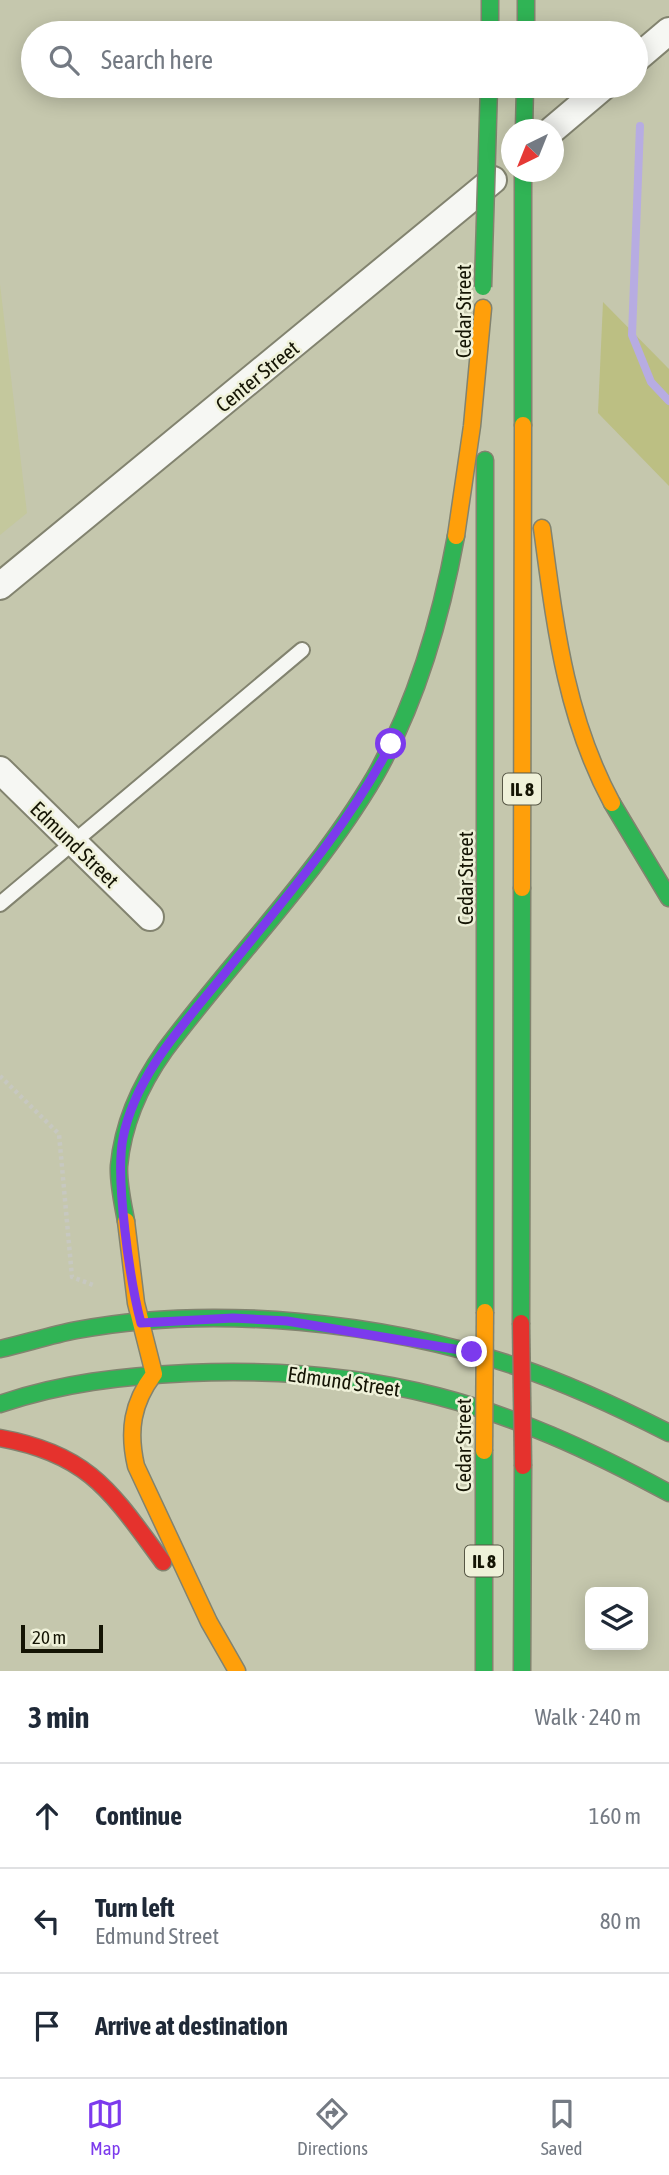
<!DOCTYPE html>
<meta charset="utf-8">
<style>
body{margin:0;font-family:"Asap Condensed",sans-serif;background:#f2f2f3;color:#1f2937}
.controls{position:absolute;right:21px;bottom:21px;display:grid;overflow:hidden;border-radius:10px;box-shadow:0 4px 18px #0003}
.controls button{width:63px;height:63px;display:grid;place-items:center;padding:0;border:0;border-bottom:2px solid #e0e1e3;background:#fff;color:#1f2937;font:35px sans-serif}
.compass{position:absolute;left:501px;top:119px;width:63px;height:63px;border-radius:50%;background:#fff;box-shadow:0 4px 18px #0003;rotate:223deg}
.scale{position:absolute;left:21px;bottom:18px;width:82px;box-sizing:border-box;padding-left:7px;border:4px solid #141404;border-top:0;font-size:19px;line-height:24px;white-space:nowrap;color:#141404;-webkit-text-stroke:5px #eff1d9;paint-order:stroke}
.stop{position:absolute;width:21px;height:21px;margin:-16px;border:5px solid #7c3aed;border-radius:50%;background:#fff}
.stop.end{background:#7c3aed;border-color:#fff;box-shadow:0 2px 7px #0008}
.list{margin:0;padding:0;list-style:none}
h2{display:flex;justify-content:space-between;align-items:center;height:91px;margin:0;padding:0 28px;font-size:30px}
h2 small{font-size:23px;font-weight:400;color:#747a83}
.list li{display:grid;grid-template-columns:46px 1fr auto;gap:21px;align-items:center;box-sizing:border-box;height:105px;padding:0 28px;border-top:2px solid #e0e1e3}
.list b{display:block;font-size:26px;white-space:nowrap}
.list p{margin:0;font-size:23px;white-space:nowrap;color:#747a83}
.list em{font-size:23px;font-style:normal;color:#747a83}
.icon{flex:none;width:38px;height:38px;fill:none;stroke:currentColor;stroke-width:2;stroke-linecap:round;stroke-linejoin:round}
.map{position:relative;flex:none;width:669px;height:1671px;overflow:hidden}
.search{position:absolute;background:#fff;box-shadow:0 4px 18px #0003;left:21px;right:21px;top:21px;height:77px;display:flex;align-items:center;gap:18px;box-sizing:border-box;padding:0 24px;border-radius:38px;color:#747a83;font-size:26px}
.sheet{height:406px;background:#fff}
nav{display:flex;justify-content:space-around;align-items:center;box-sizing:border-box;height:98px;border-top:2px solid #e0e1e3;background:#fff;font-size:19px;color:#747a83}
nav a{display:grid;justify-items:center;gap:4px}
nav .on{color:#7c3aed}
.map>svg:first-child{display:block}
.built{fill:#c4c89d}
.green{fill:#bcbf83}
.lines{fill:none;stroke-linecap:round;stroke-linejoin:round}
.stream{stroke:#b7ace2;stroke-width:8}
.lane-casing{stroke:#82836f;stroke-width:18}
.street-casing{stroke:#82836f;stroke-width:30}
.fast-casing{stroke:#82836f;stroke-width:19}
.slow-casing{stroke:#82836f;stroke-width:19}
.jam-casing{stroke:#82836f;stroke-width:19}
.path{stroke:#c7c8c0;stroke-width:4.5;stroke-dasharray:3.5 3.5;stroke-linecap:butt}
.lane{stroke:#f6f7f3;stroke-width:14}
.street{stroke:#f6f7f3;stroke-width:26}
.fast{stroke:#30b455;stroke-width:16}
.slow{stroke:#ff9f0a;stroke-width:16}
.jam{stroke:#e5322d;stroke-width:16}
.fast-bridge-casing{stroke:#82836f;stroke-width:19;stroke-linecap:butt}
.slow-bridge-casing{stroke:#82836f;stroke-width:19;stroke-linecap:butt}
.jam-bridge-casing{stroke:#82836f;stroke-width:19;stroke-linecap:butt}
.fast-bridge{stroke:#30b455;stroke-width:16}
.slow-bridge{stroke:#ff9f0a;stroke-width:16}
.jam-bridge{stroke:#e5322d;stroke-width:16}
.route{stroke:#7c3aed;stroke-width:9}
.labels{text-anchor:middle;dominant-baseline:central;stroke-width:5;stroke-linejoin:round;paint-order:stroke}
.shield{fill:#eff1d9;stroke:#565644;stroke-width:2}
.shield-label{font-size:19px;font-weight:bold;fill:#141404}
.street-label{font-size:21px;fill:#141404;stroke:#eff1d9}
</style>
<div class="map">
<svg width="669" height="1671" viewBox="0 0 669 1671">
<rect width="100%" height="100%" fill="#c5c7ad"/>
<path class="built" d="M0 284 27 513 0 535Z"/>
<path class="green" d="M603 302 669 369V486L598 413Z"/>
<g class="lines">
<path class="stream" d="M640 126 632 335 651 382 669 401"/>
<defs>
<path id="lane" d="M0 904 302 650"/>
<path id="street" d="M636 59 669 31
M552 130 604 86
M0 586 493 180
M0 770 150 917"/>
<path id="fast" d="M490 0V33
M526 0V33
M524 130 525 86
M523 425V172
M485 460V1312
M612 803 669 898
M126 1221C123 1204 118 1183 119 1166 123 1123 140 1085 165 1050 233 959 317 875 375 776 416 704 441 618 456 536
M521 1323 522 888
M0 1349C26 1343 51 1335 77 1330 215 1304 386 1322 518 1367 571 1385 620 1408 669 1433
M0 1404C61 1383 123 1376 188 1373 377 1365 504 1403 669 1493
M484 1451V1671
M522 1671 523 1466"/>
<path id="slow" d="M542 528C555 624 565 716 612 803
M456 536 472 426 483 308
M522 888 523 425
M126 1221 136 1303 154 1374C132 1403 128 1431 136 1466L209 1622 237 1671"/>
<path id="jam" d="M0 1438C90 1454 112 1493 163 1562"/>
</defs>
<use href="#lane" class="lane-casing"/>
<use href="#street" class="street-casing"/>
<use href="#fast" class="fast-casing"/>
<use href="#slow" class="slow-casing"/>
<use href="#jam" class="jam-casing"/>
<path class="path" d="M0 1076 59 1134 72 1277 93 1285"/>
<use href="#lane" class="lane"/>
<use href="#street" class="street"/>
<use href="#fast" class="fast"/>
<use href="#slow" class="slow"/>
<use href="#jam" class="jam"/>
<defs>
<path id="fast-bridge" d="M483 287 489 86"/>
<path id="slow-bridge" d="M484 1451 485 1312"/>
<path id="jam-bridge" d="M521 1323 523 1466"/>
</defs>
<use href="#fast-bridge" class="fast-bridge-casing"/>
<use href="#slow-bridge" class="slow-bridge-casing"/>
<use href="#jam-bridge" class="jam-bridge-casing"/>
<use href="#fast-bridge" class="fast-bridge"/>
<use href="#slow-bridge" class="slow-bridge"/>
<use href="#jam-bridge" class="jam-bridge"/>
</g>
<g class="lines">
<path class="route" d="M391 744C348 826 287 896 229 968 188 1020 136 1072 123 1138 115 1178 130 1282 141 1323L233 1318 287 1321 472 1352"/>
</g>
<g class="labels">
<g class="shield">
<rect x="503" y="773.5" width="38" height="31" rx="5"/>
<rect x="465" y="1545.5" width="38" height="31" rx="5"/>
</g>
<g class="shield-label">
<text x="522" y="789">IL 8</text>
<text x="484" y="1561">IL 8</text>
</g>
<g class="street-label">
<text transform="translate(463 311) rotate(-90)">Cedar Street</text>
<text transform="translate(257 376) rotate(-39)">Center Street</text>
<text transform="translate(75 844) rotate(44)">Edmund Street</text>
<text transform="translate(465 878) rotate(-90)">Cedar Street</text>
<text transform="translate(344 1381) rotate(8)">Edmund Street</text>
<text transform="translate(463 1445) rotate(-90)">Cedar Street</text>
</g>
</g>
</svg>
<div class="controls">
<button><svg class="icon" aria-label="layers" viewBox="0 0 24 24"><path d="M12 4l9 5-9 5-9-5zM3 14l9 5 9-5"/></svg></button>
</div>
<svg class="compass" viewBox="-18 -18 36 36"><path d="M0-13l5 13h-10z" fill="#e53935"/><path d="M0 13l5-13h-10z" fill="#747a83"/></svg>
<div class="scale">20 m</div>
<div class="stop" style="left:391px;top:744px"></div>
<div class="stop end" style="left:472px;top:1352px"></div>
<div class="search"><svg class="icon" aria-label="search" viewBox="0 0 24 24"><circle cx="10" cy="10" r="6"/><path d="M15 15l6 6"/></svg>Search here</div>
</div>
<section class="sheet">
<h2>3 min<small>Walk · 240 m</small></h2>
<ul class="list">
<li><svg class="icon" aria-label="ahead" viewBox="0 0 24 24"><path d="M12 20V5M6 11l6-6 6 6"/></svg><div><b>Continue</b></div><em>160 m</em></li>
<li><svg class="icon" aria-label="left" viewBox="0 0 24 24"><path d="M17 20v-9H6M10 6l-5 5 5 5"/></svg><div><b>Turn left</b><p>Edmund Street</p></div><em>80 m</em></li>
<li><svg class="icon" aria-label="arrive" viewBox="0 0 24 24"><path d="M6 21V4h12l-3 4 3 4H6"/></svg><div><b>Arrive at destination</b></div></li>
</ul>
</section>
<nav>
<a class="on"><svg class="icon" aria-label="map" viewBox="0 0 24 24"><path d="M3 6l6-2 6 2 6-2v14l-6 2-6-2-6 2zM9 4v14M15 6v14"/></svg>Map</a>
<a><svg class="icon" aria-label="directions" viewBox="0 0 24 24"><path d="M12 3l9 9-9 9-9-9zM9 14v-3h6M13 9l2 2-2 2"/></svg>Directions</a>
<a><svg class="icon" aria-label="saved" viewBox="0 0 24 24"><path d="M7 4h10v16l-5-4-5 4z"/></svg>Saved</a>
</nav>
